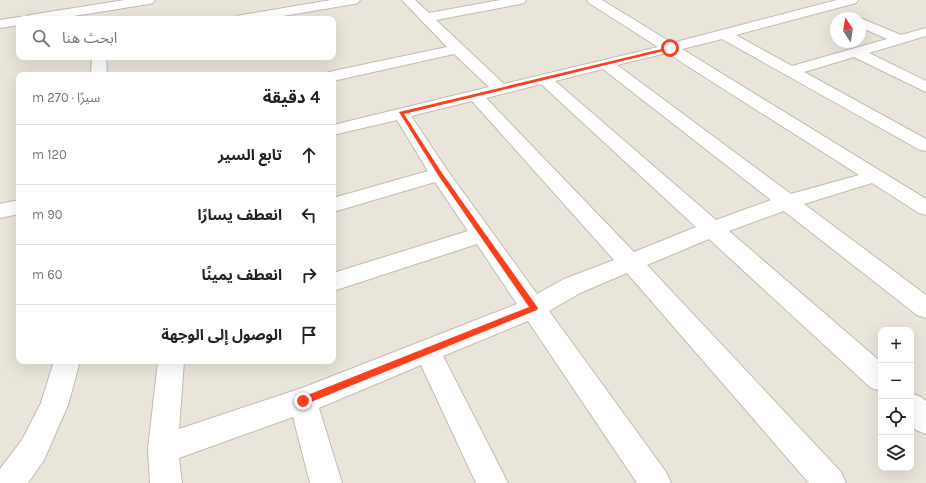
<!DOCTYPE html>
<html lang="ar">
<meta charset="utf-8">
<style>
body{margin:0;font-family:Karla,"Noto Sans Arabic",sans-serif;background:#f2f2f2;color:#202124;direction:rtl}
.controls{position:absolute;right:12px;bottom:12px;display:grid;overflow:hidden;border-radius:8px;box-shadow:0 4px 16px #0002}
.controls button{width:36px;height:36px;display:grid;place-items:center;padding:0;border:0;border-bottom:1px solid #e0e0e0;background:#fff;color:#202124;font:20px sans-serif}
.compass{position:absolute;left:830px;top:12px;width:36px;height:36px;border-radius:50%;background:#fff;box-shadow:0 4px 16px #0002;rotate:348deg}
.stop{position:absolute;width:12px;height:12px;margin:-9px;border:3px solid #fc3f1d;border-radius:50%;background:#fff}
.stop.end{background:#fc3f1d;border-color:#fff;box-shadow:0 1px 4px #0008}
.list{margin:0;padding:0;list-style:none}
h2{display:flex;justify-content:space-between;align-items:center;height:52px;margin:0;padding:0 16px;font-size:17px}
h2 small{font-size:13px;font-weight:400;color:#757577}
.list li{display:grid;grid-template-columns:26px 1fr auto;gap:12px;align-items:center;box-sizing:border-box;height:60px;padding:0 16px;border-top:1px solid #e0e0e0}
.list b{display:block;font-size:15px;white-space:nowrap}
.list em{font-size:13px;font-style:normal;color:#757577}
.icon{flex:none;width:22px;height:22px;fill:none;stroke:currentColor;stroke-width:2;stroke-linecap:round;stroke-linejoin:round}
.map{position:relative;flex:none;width:926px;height:483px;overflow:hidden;direction:ltr}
.search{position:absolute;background:#fff;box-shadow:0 4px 16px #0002;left:16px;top:16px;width:320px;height:44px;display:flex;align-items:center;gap:10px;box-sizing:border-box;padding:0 14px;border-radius:8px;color:#757577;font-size:15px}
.panel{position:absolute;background:#fff;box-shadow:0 4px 16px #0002;left:16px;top:72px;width:320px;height:292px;border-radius:8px;direction:rtl}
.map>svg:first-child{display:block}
.residential{fill:#eae5da;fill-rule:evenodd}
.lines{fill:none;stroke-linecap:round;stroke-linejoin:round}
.minor-casing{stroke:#c2bbae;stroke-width:2}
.minor{fill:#fff;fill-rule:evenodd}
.route{fill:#fc3f1d}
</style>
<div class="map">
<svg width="926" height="483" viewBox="0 0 926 483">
<rect width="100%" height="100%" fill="#f6f3ec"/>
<path class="residential" d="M0 0H926V483H0ZM836 18H860V42H836ZM19 19H333V57H19ZM19 75H333V361H19ZM881 330H911V468H881Z"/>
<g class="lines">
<defs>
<path id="minor" d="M125 0H155L153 3 149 4 55 19H19V25L0 28V20L19 17 24 18 30 15Z
M331 0H360L358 3 354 4 265 19H235L237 16 242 15Z
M402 0H415L429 13 500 0H526L524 3 520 4 436 20 504 84 658 47 589 3 587 0H602L672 43 837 0H858L856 3 736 35 792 66 887 39 860 27V18L901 35 926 28V36L869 53 926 81V92L854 57 804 72 926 139V151L920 150 722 39 682 49 926 199V215L919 213 872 183 804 204 926 295V318L917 315 784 211 729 231 881 362V391L871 388 709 239 647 265 841 472 846 483H809L627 273 580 293 549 311 666 472 671 483H637L528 321 443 356 508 483H476L421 365 319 408 342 483H310L293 417 179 458 182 483H150L148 449 158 361H184L179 429 302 388 517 304 477 244 333 291V273L468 231 435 182 333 212V198L428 171 397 120 333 135V125L489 87 454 54 333 81V75H326L327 73 333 71 447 47ZM667 53 859 175 791 194 617 65ZM603 69 771 200 716 220 555 81ZM541 84 696 227 634 252 486 98ZM472 101 614 260 564 279 537 294 447 170 411 116Z
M92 57H106L107 75H91Z
M19 200V214L0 218V204Z
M54 361H80L68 405 44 460 28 483H0V469L22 440 41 403Z
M911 393 921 397 926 401V434L916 430 911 425Z"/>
</defs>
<use href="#minor" class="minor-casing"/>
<use href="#minor" class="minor"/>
</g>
<path class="route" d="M670 47 672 49 404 114 442 173 538 308 537 310 306 404H300L299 401 300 398 529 307 438 175 399 112Z"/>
</svg>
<div class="controls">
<button>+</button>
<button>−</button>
<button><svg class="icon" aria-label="locate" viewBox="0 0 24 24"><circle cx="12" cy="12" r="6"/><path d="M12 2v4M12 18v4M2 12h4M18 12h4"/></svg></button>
<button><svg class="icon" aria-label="layers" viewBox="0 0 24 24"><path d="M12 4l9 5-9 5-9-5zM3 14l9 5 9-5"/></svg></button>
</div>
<svg class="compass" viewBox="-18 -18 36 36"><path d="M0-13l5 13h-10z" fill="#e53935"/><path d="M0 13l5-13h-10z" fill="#757577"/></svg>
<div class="stop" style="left:670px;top:48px"></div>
<div class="stop end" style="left:303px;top:401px"></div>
<div class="search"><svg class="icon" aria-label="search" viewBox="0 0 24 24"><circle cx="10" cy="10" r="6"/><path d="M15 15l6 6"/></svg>ابحث هنا</div>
<section class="panel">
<h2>4 دقيقة<small>سيرًا · 270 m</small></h2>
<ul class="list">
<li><svg class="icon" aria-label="ahead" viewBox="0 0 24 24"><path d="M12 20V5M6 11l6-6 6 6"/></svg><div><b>تابع السير</b></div><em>120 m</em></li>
<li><svg class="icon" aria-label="left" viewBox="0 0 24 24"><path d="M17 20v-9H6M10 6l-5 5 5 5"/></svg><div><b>انعطف يسارًا</b></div><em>90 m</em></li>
<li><svg class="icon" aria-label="right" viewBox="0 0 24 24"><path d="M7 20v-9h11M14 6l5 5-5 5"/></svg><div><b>انعطف يمينًا</b></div><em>60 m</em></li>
<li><svg class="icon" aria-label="arrive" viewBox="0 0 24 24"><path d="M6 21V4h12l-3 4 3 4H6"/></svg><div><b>الوصول إلى الوجهة</b></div></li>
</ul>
</section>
</div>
